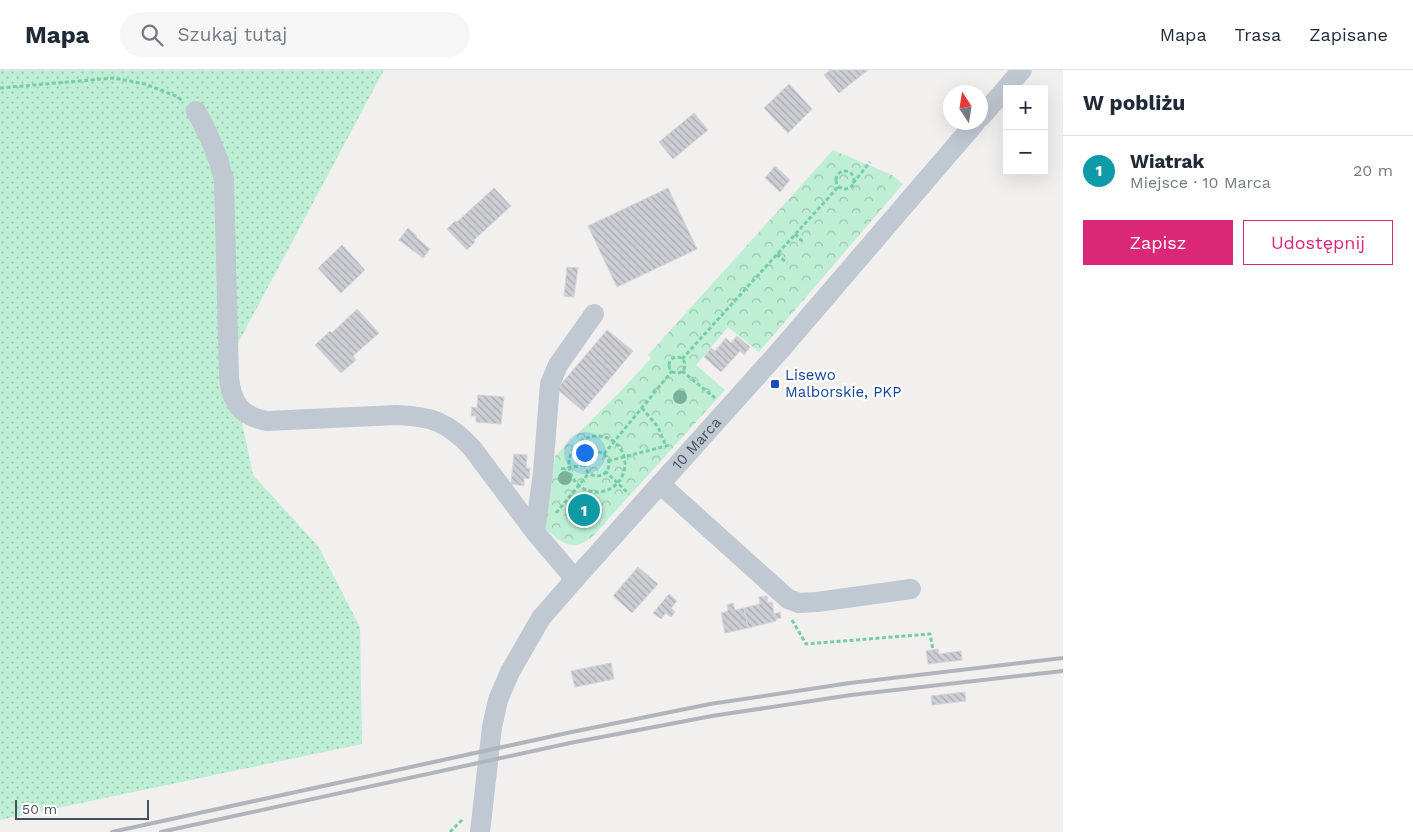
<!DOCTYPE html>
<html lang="pl">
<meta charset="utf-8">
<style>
body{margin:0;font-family:"Work Sans",sans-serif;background:#f6f6f7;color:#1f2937}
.controls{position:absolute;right:15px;top:15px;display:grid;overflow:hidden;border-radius:0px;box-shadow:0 5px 20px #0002}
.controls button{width:45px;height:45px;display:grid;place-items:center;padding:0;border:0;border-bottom:1px solid #e0e1e3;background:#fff;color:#1f2937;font:25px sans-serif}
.compass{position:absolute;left:943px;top:15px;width:45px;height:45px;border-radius:50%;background:#fff;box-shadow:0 5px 20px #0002;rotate:348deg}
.scale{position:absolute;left:15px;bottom:12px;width:134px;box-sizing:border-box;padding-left:5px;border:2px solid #47515d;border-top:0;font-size:14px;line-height:18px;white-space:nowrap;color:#47515d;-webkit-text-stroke:4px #fff;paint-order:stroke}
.you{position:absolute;left:584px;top:382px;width:18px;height:18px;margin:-12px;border:4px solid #fff;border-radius:50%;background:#1a73e8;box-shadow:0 0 0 8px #1a73e833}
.badge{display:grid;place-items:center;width:32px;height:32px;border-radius:50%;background:#db2777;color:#fff;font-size:16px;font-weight:700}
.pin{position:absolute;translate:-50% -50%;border:2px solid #fff;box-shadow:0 1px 5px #0006}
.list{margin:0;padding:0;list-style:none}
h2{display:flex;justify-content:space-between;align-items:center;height:65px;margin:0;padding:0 20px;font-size:21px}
h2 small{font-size:16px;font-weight:400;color:#747a83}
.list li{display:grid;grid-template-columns:32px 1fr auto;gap:15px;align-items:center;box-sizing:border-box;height:70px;padding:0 20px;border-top:1px solid #e0e1e3}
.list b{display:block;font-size:19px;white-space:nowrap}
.list p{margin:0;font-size:16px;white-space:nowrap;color:#747a83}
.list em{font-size:16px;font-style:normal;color:#747a83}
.actions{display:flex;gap:10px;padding:15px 20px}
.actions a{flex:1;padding:11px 0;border:1px solid #db2777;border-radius:0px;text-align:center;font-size:18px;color:#db2777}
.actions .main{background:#db2777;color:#fff}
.icon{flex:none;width:28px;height:28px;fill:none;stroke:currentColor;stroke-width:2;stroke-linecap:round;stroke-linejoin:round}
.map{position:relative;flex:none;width:1063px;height:762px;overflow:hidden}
header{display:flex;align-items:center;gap:30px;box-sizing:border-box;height:70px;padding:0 25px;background:#fff;border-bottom:1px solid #e0e1e3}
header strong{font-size:24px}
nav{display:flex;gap:28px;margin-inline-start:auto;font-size:18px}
.search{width:350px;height:45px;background:#f6f6f7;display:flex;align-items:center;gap:12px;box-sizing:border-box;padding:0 18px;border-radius:28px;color:#747a83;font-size:19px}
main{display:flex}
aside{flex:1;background:#fff}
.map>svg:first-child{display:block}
.grass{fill:url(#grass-dots)}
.forest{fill:url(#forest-crowns)}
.building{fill:url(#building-back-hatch);stroke:#d3d5db}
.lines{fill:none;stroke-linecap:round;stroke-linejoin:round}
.path{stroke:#76cda9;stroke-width:3;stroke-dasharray:4 2.5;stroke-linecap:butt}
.minor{stroke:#c0c8d1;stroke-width:20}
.rail{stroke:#b1b4ba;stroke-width:4}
.tree{fill:#7ab19a}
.transit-dot{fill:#1a4fb4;stroke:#fff;stroke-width:2}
.labels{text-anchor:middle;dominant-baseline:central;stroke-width:5;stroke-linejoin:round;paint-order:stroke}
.transit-label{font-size:15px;fill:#164399;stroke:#fff;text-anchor:start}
.street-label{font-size:15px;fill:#47515d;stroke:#fff}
</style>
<header>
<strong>Mapa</strong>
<div class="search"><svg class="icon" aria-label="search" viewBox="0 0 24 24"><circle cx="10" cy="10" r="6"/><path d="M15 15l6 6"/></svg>Szukaj tutaj</div>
<nav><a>Mapa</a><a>Trasa</a><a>Zapisane</a></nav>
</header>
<main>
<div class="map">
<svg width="1063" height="762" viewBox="0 0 1063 762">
<defs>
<pattern id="grass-dots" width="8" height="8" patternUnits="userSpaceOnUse" patternTransform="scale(1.25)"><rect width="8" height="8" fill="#beefd5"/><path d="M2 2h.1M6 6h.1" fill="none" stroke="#9cc4b0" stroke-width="1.8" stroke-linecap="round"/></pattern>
<pattern id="forest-crowns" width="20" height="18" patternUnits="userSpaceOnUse" patternTransform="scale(1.25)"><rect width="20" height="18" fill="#beefd5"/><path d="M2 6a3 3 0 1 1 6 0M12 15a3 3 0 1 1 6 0" fill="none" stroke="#9cc4b0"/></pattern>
<pattern id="building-back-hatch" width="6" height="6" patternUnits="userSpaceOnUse" patternTransform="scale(1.25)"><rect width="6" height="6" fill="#ccced4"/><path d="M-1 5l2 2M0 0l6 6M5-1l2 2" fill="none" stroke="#a7aaaf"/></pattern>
</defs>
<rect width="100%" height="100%" fill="#f2efef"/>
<path class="grass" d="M0 0H384L229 290 253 405 318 476 360 557 362 674 0 750Z"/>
<path class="forest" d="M833 80 892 105 903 114 759 282 728 257 696 295 725 320 594 465C573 484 561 473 544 457L555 386 621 321 651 288 648 285Z"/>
<path class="building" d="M830 0H868L839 23 824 5Z
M789 14 812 39 788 63 764 38Z
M694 43 708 60 673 89 659 72Z
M775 96 790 110 780 122 765 108Z
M494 118 511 136 474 170 475 172 467 180 447 159 455 151 457 152Z
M668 118 697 179 617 217 588 156Z
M408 158 417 166 416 167 430 179 423 188 399 170Z
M342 175 365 200 341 223 318 198Z
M567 197 578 198 574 227 564 226Z
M357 239 379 263 353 286 356 290 341 303 315 275 330 261 332 263Z
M607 260 633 281 583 341 557 319Z
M737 266 750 277 744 285 740 281 721 302 704 287 711 278 715 281 726 268 731 273Z
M478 325 504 327 501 354 476 352V346H471L472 337 477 338Z
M514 384 527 385 526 398H530L529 409 524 408V416L511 414Z
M638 497 658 514 632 543 613 526Z
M669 524 677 531 671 538 675 542 671 547 666 543 661 549 653 543Z
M767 526 768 533 772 532 774 544 780 542 781 548 776 549V551L748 558 744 538 760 534 759 527Z
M733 533 735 540 744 538 748 558 725 563 721 543 728 541 727 535Z
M938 579 939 584 961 581 962 590 928 594 926 581Z
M611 593 614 609 575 617 571 601Z
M965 622 966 631 932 635 931 626Z"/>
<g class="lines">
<path class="path" d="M0 18 114 8 145 14 176 26 183 31
M836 110a9 9 0 1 1 18 0a9 9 0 1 1-18 0Z
M853 113 870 92
M795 164 804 173
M777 184 787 193
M669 295a8 8 0 1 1 16 0a8 8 0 1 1-16 0Z
M682 289 839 116
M682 301 715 328
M642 338 658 357 666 376
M569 394a28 28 0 1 1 56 0a28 28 0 1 1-56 0Z
M585 394a12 12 0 1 1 24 0a12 12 0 1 1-24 0Z
M604 384 672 301
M608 391 670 375
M561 399 585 395
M605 401 629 424
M556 443 589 403
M792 550 806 574 930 564 933 580
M450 762 463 749"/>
<g class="minor">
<path d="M196 41C208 62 218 85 224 110L229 308C232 333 240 346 267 351L396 345C431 346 448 352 472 378L535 462 575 509"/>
<path d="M981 47 1022 0"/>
<path d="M660 414 788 529 799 533 817 532 911 519"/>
<path d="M535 462 543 402 550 314 558 295 594 244"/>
<path id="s1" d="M480 762 492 657 498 630 510 602 541 548 575 509 783 277 976 52"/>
</g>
<path class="rail" d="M112 762 567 663 710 634 850 613 1063 588
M161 762 570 673 712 646 851 625 1063 601"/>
</g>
<g class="tree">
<circle cx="680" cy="327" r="7"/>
<circle cx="565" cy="408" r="7"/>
</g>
<rect class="transit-dot" x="770" y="309" width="10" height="10" rx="2.5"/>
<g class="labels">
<g class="transit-label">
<text x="785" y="305">Lisewo<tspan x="785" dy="17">Malborskie, PKP</tspan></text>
</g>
<g class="street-label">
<text stroke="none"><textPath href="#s1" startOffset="460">10 Marca</textPath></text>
</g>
</g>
</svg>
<div class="controls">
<button>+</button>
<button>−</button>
</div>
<svg class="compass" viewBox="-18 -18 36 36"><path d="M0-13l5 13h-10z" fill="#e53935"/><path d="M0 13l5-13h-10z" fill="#747a83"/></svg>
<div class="scale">50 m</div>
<div class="you"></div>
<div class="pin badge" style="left:584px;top:440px;background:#0f9aa8">1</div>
</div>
<aside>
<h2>W pobliżu<small></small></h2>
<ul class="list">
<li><span class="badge" style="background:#0f9aa8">1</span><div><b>Wiatrak</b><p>Miejsce · 10 Marca</p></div><em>20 m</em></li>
</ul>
<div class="actions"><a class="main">Zapisz</a><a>Udostępnij</a></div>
</aside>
</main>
